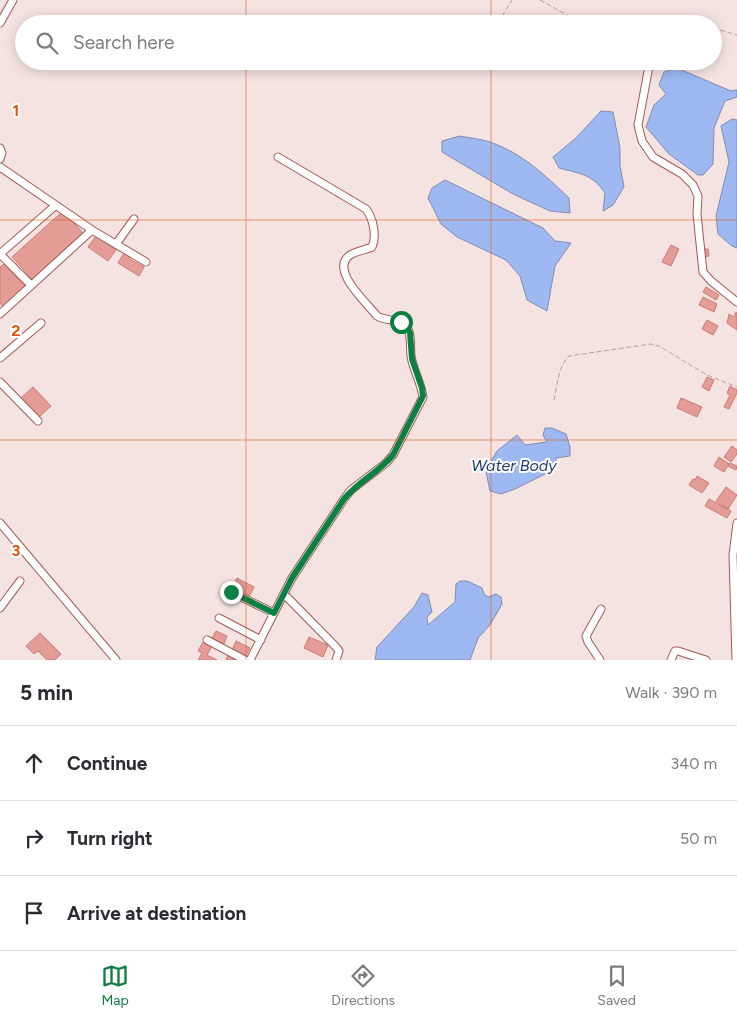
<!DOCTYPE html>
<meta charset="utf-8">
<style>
body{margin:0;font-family:Figtree,sans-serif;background:#f7f7f7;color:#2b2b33}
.stop{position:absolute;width:15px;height:15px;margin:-11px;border:4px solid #0b8043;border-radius:50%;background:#fff}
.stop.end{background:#0b8043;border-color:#fff;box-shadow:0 1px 5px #0008}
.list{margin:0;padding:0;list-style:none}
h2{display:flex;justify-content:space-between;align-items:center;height:65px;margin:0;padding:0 20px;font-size:21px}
h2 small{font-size:16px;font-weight:400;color:#7c7c81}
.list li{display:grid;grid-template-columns:32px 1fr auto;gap:15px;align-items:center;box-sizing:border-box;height:75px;padding:0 20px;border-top:1px solid #e1e1e2}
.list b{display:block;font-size:19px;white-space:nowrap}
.list em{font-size:16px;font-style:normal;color:#7c7c81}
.icon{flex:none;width:28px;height:28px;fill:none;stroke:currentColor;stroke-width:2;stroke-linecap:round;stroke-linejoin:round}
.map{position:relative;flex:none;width:737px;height:660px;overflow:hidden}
.search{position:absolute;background:#fff;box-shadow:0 2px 12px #0003;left:15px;right:15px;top:15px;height:55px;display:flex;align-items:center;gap:12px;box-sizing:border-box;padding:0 18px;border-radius:28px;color:#7c7c81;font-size:19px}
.sheet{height:290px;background:#fff}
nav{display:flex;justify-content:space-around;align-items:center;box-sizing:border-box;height:70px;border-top:1px solid #e1e1e2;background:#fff;font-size:14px;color:#7c7c81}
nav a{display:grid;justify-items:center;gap:2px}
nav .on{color:#0b8043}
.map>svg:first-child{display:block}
.water{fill:#9eb9f2;stroke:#828bb2}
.building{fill:#e49d96;stroke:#ca7b75}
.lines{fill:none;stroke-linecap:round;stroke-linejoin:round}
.minor-casing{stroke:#a45953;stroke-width:9}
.path{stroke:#b69f9d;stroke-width:1;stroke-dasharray:5 2.5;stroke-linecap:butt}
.minor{stroke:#fff;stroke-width:7}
.route{stroke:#0b8043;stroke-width:6}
.grid{fill:none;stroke:#e0560d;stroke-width:1;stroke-opacity:0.55}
.labels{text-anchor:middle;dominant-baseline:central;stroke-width:4;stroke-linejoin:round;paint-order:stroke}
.water-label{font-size:16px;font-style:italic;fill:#1d3677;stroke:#fff}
.grid-label{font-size:16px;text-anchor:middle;font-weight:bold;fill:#e0560d;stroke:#fff;stroke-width:4;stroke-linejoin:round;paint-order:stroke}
</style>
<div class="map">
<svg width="737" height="660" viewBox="0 0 737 660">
<rect width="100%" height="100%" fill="#f5e3e1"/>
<path class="water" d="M677 68 731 91 737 90V97L725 101 714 128 713 164 703 175H698L669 154 646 127 654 105 666 94 659 85 664 72Z
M601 111 613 112 620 148V166L624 187 613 205 603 211 605 193C592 174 581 174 559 168L553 157 576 138Z
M732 119 737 120V248L732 246 718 234 716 216 729 162 721 126Z
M460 136C470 138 481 139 490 142 522 153 545 175 569 198L570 213 550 211 513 194 442 152V141Z
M445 180 543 228 555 241 571 243 555 266 547 311 527 300 520 276 506 260 457 237 441 224 428 198 432 188Z
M545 428H552L566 434 570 447V456L556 458 555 469 515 489 501 494 490 491 486 472 490 463 497 451 517 435 525 445 547 442 543 435Z
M460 581H467L482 588 484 594 488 597 496 594 501 597 502 604 490 625 478 638 470 660H375L377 647 414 607 422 593 428 595 432 612 427 617 428 625 455 602 456 584Z"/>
<path class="building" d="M152 17 165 22V24H149Z
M63 211 83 233 32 279 12 257Z
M96 236 116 250 108 261 88 247Z
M671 245 679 249 671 266 662 262Z
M702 249H708L709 256 704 257Z
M124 253 130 257 129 259 144 267 139 276 118 263Z
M4 264 26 287 4 308 0 303V267Z
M706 287 719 295 716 300 703 292Z
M703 297 717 304 714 312 699 305Z
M736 312 737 313V330L727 323 729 314 734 317Z
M707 320 718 326 713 335 702 329Z
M707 377 714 380 709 391 702 387Z
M730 386 737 390V393L729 409 724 407 730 395 727 393Z
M33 387 51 406 38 418 20 399Z
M681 398 702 407 697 417 677 408Z
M732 446 737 450V454L731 462 724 457Z
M719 457 729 464 724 472 714 466Z
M730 463 737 466 736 470 728 466Z
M697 476 709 483 702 493 689 485 693 479 695 480Z
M726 487 737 495 728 509 716 501Z
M709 499 731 511 727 518 705 506Z
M237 578 254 587 249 597 232 588Z
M216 631 227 636 223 646 211 640Z
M40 633 61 654 55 660H47L38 651 34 654 26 646Z
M309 637 328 645 323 657 304 648Z
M236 641 250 648 245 657 232 650Z
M203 642 212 646 207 655 217 660H198L202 653 198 651Z
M228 655 238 660H226Z"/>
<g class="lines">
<defs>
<path id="minor" d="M0 23 13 0
M650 61 638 125 642 141 653 157 682 174 693 185 698 196 697 214 703 272 711 281 737 302
M0 148 2 153 0 159
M0 167 92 230 146 262
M116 244 134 219
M0 254 56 205
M0 254 31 285
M0 314 92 230
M0 358 41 323
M0 382 38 421
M0 523 116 660
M231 592 274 613
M284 594 336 647 339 651 336 660
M0 608 20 581
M219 618 261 640
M207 640 245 660
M250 660 292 578 344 499 351 490 386 463 393 455 423 397C421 382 413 370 411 356 410 347 412 333 406 326 399 319 385 321 377 316 367 303 329 270 350 255 357 251 365 250 372 247 377 236 373 218 366 209L278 157
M600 660 588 642 586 636 601 609
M671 660 675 651H678L706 660
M736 660 733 555 737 523"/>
</defs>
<use href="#minor" class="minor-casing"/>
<path class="path" d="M540 0 583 24
M502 16 512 0
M713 28 737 35
M554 400C557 387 558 366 569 356L651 344 659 346 707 375 737 387"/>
<use href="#minor" class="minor"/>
</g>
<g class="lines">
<path class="route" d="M231 592 274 613 292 578 344 499C358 482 379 472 393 455L423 396 422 388 412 359 410 333 406 326 401 322"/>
</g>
<path class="grid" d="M246 0V24M491 0V24M246 61V660M491 61V660M0 220H737M0 440H737"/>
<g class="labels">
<g class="water-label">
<text x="514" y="465">Water Body</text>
</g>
</g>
<g class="grid-label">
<text x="16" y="116">1</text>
<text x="16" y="336">2</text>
<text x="16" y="556">3</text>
</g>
</svg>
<div class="stop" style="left:401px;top:322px"></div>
<div class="stop end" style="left:231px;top:592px"></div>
<div class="search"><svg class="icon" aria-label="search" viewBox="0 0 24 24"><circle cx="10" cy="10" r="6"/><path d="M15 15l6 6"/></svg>Search here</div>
</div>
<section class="sheet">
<h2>5 min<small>Walk · 390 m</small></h2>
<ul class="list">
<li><svg class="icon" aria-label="ahead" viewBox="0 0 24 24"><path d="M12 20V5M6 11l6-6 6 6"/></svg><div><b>Continue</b></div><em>340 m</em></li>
<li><svg class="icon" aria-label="right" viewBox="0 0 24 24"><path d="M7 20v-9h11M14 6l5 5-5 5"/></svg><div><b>Turn right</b></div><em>50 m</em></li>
<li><svg class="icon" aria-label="arrive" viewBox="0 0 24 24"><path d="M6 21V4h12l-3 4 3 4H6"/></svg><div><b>Arrive at destination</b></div></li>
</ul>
</section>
<nav>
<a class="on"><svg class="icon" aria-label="map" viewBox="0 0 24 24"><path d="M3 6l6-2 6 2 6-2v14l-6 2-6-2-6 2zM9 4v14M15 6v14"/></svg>Map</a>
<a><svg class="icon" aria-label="directions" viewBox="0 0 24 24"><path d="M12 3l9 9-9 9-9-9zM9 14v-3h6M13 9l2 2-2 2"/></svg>Directions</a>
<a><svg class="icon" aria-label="saved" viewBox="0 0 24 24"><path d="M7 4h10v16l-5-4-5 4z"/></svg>Saved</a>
</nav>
